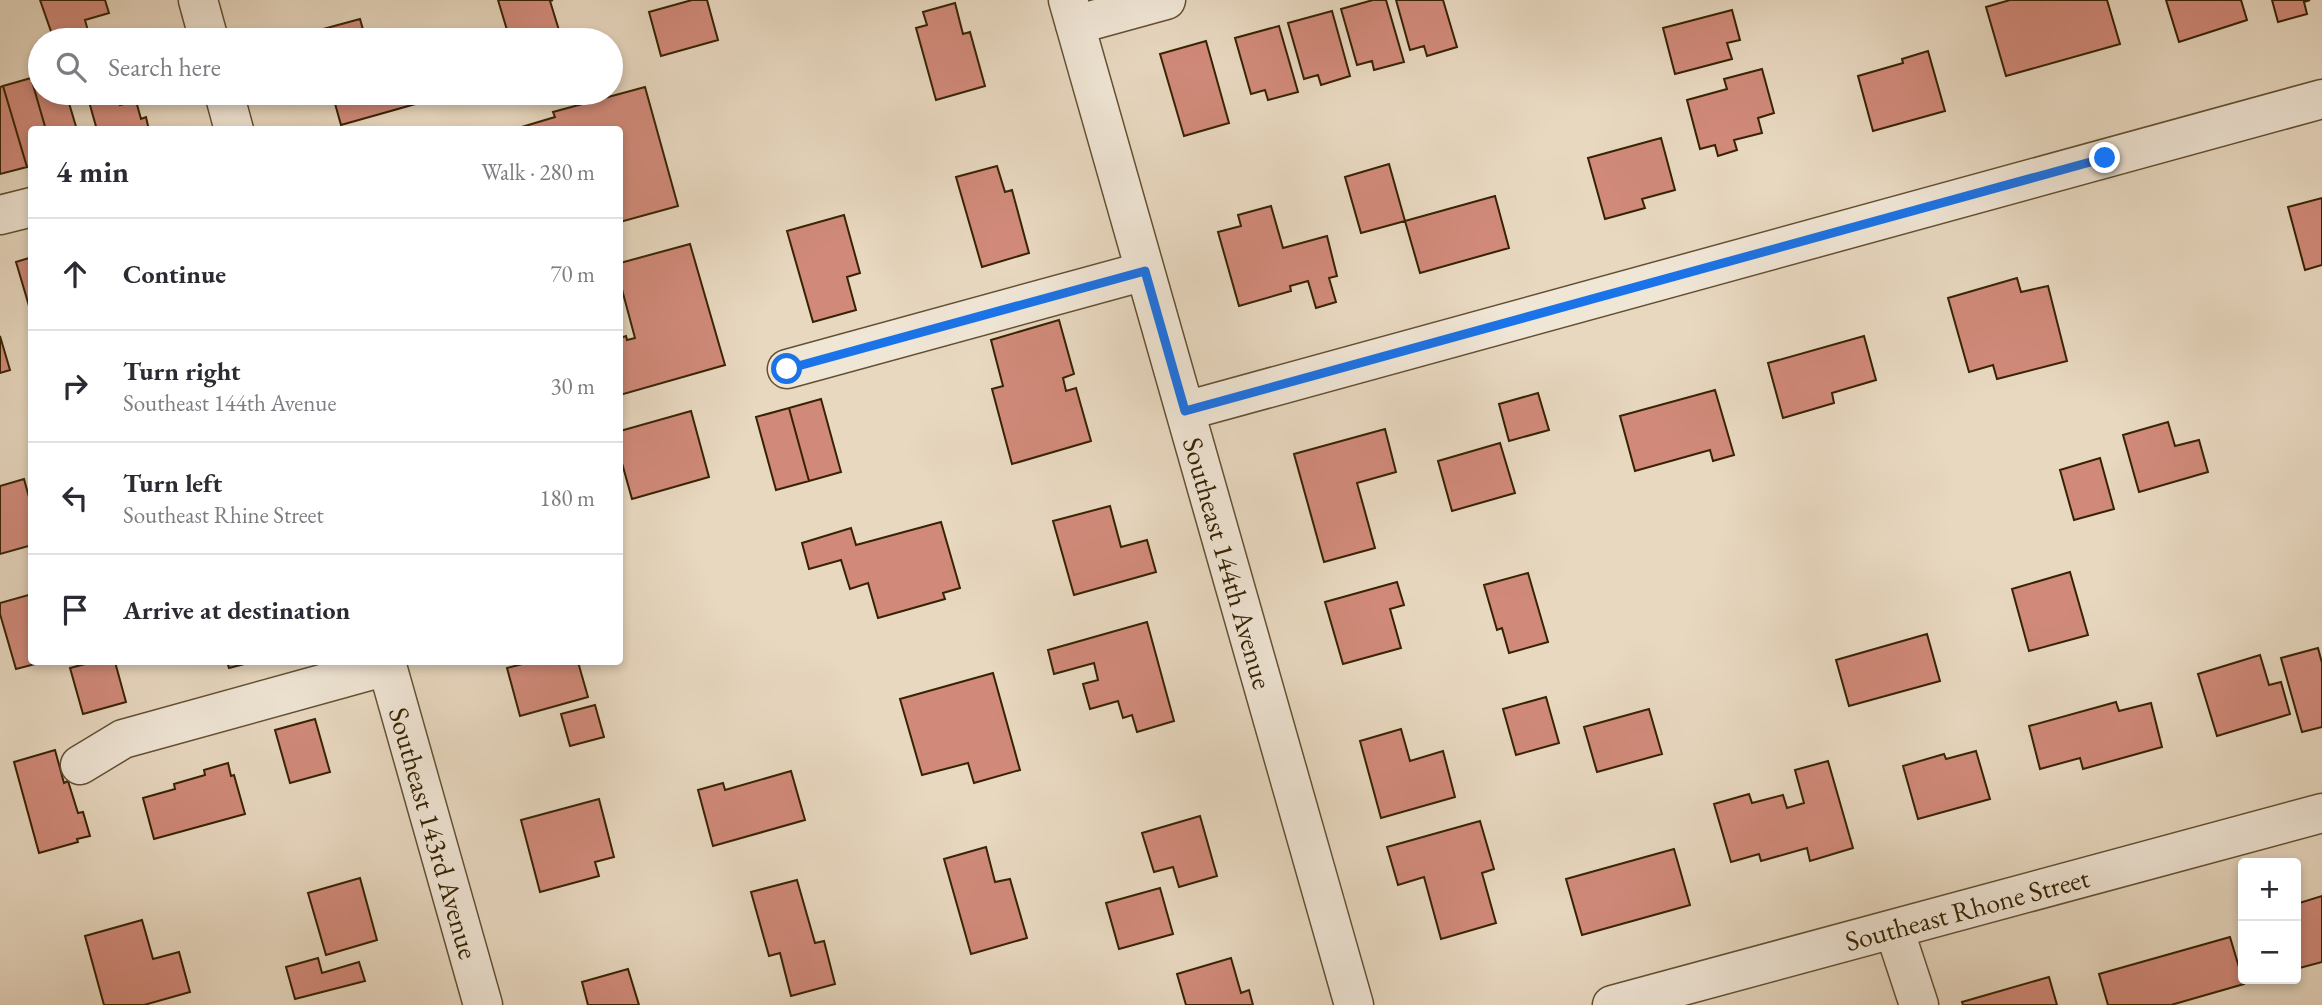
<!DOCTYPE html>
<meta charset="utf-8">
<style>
body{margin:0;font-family:"EB Garamond",serif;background:#f2f2f3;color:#2b2b33}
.controls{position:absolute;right:21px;bottom:21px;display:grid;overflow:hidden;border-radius:7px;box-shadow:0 4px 10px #0003}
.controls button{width:63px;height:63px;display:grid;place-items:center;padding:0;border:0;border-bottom:2px solid #e1e1e2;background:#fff;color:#2b2b33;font:35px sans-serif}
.stop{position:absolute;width:21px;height:21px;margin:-16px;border:5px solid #1a73e8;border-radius:50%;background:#fff}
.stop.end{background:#1a73e8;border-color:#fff;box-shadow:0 2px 7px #0008}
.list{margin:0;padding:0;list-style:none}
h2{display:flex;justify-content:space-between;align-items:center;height:91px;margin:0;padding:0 28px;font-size:30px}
h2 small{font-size:23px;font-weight:400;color:#7c7c81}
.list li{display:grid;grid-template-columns:46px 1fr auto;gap:21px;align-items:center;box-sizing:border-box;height:112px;padding:0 28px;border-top:2px solid #e1e1e2}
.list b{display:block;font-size:26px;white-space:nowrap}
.list p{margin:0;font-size:23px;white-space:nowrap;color:#7c7c81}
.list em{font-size:23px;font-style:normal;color:#7c7c81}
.icon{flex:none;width:38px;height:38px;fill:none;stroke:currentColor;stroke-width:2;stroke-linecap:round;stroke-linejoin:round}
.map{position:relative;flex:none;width:2322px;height:1005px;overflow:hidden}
.search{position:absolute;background:#fff;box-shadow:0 4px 10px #0003;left:28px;top:28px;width:595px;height:77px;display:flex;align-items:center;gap:18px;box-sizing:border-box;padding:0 24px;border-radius:38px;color:#7c7c81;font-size:26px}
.panel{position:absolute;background:#fff;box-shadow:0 4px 10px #0003;left:28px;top:126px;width:595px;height:539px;border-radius:7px}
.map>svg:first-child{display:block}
.building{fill:#d18a7a;stroke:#372303;stroke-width:2}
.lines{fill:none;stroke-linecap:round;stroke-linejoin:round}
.minor-casing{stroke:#635032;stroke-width:41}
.minor{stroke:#f0e6d6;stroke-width:38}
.route{stroke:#1a73e8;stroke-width:9}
.labels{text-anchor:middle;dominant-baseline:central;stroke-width:5;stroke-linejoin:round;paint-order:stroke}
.street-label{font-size:28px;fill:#372303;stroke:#f0e6d6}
</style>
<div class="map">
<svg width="2322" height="1005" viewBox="0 0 2322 1005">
<rect width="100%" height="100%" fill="#e8d8c0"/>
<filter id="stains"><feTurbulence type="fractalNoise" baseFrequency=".00286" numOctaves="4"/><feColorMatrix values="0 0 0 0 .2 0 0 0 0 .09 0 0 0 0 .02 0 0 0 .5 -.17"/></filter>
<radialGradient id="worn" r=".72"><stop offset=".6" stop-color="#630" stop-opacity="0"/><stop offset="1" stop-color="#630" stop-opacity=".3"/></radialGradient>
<path class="building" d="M40 0H105L109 13 85 20 88 31 54 40Z
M498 0H553L550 1 562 40H510Z
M692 0H707L718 40 661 56 649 12Z
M1373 0H1386L1404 62 1374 70 1372 61 1357 65 1341 9Z
M1396 0H1443L1457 47 1427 56 1424 46 1410 50Z
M2010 0H2107L2120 44 2006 76 1986 7Z
M2166 0H2241L2247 20 2179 42Z
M2272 0H2310L2304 2 2307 14 2278 22Z
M955 3 963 34 970 32 985 86 936 100 916 28 927 25 923 12Z
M1732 10 1740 40 1727 43 1732 59 1675 74 1663 28Z
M1332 11 1350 76 1321 85 1318 75 1304 79 1288 23Z
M360 19 366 40H314L312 32Z
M1279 26 1298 92 1268 100 1265 90 1251 94 1235 38Z
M1206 41 1229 123 1184 136 1160 54Z
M1928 51 1945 111 1873 131 1858 76 1903 63 1902 59Z
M1762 69 1774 113 1758 118 1762 133 1734 140 1737 150 1718 156 1715 145 1700 149 1687 100 1727 89 1724 79Z
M40 75V93H66L77 130H46L31 78Z
M31 78 46 130H32V165L27 167 3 86Z
M3 86 27 167 0 174V87Z
M645 87 678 206 620 222V130L515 129 555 117 553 112Z
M108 93H117L120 105 136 101 141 119 146 117 149 130H97L88 98Z
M332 93H416L419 103 341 125Z
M1661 138 1675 190 1642 199 1645 208 1605 219 1588 158Z
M1389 164 1405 221 1361 233 1345 177Z
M997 166 1005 192 1012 190 1029 253 982 267 956 177Z
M1495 196 1509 248 1420 273 1405 221Z
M2322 198V265L2305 270 2288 207Z
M1271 206 1283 248 1327 236 1337 276 1329 278 1336 302 1316 308 1308 281 1290 286 1291 291 1239 306 1218 232 1241 226 1238 215Z
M844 215 860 273 847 277 856 310 813 322 787 231Z
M690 244 725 365 620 395V338L626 336 627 340 635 338 620 282V263Z
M32 257V316L16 262Z
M2017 278 2021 292 2048 286 2067 361 1997 379 1993 365 1969 372 1948 298Z
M1059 320 1074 374 1063 378 1066 391 1076 388 1091 441 1012 464 992 389 1003 386 991 340Z
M0 336 10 370 0 373Z
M1864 336 1876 380 1832 393 1834 403 1783 418 1768 363Z
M1715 390 1734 455 1713 461 1710 450 1635 471 1620 416Z
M1538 393 1549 430 1509 441 1499 404Z
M821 399 841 472 809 481 789 408Z
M789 408 809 481 776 490 756 417Z
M691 411 709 477 632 499 620 456V431Z
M2168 422 2175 446 2199 440 2208 472 2139 492 2123 435Z
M1385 429 1396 472 1357 483 1375 548 1324 562 1294 454Z
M1500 443 1515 493 1452 511 1438 461Z
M2100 458 2114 509 2074 520 2060 470Z
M24 479 32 508V545L0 554V486Z
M1110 506 1121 547 1147 540 1156 572 1074 595 1053 521Z
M941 522 960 588 943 593 945 599 878 618 868 583 850 589 841 560 809 569 802 543 851 528 856 545Z
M2070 572 2088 635 2029 651 2012 589Z
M1528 573 1548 642 1509 653 1502 628 1497 630 1484 585Z
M1397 582 1404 605 1390 609 1401 648 1343 664 1325 602Z
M32 594V662H43L16 669 0 614V603Z
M1147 622 1174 721 1137 732 1132 715 1123 718 1118 701 1090 709 1083 684 1098 680 1094 663 1054 674 1048 650Z
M1927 634 1940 681 1849 706 1836 660Z
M2318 648 2322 663V727L2302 732 2281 658Z
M2260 655 2269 685 2281 682 2290 714 2217 736 2198 674Z
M93 662H115L126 702 83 714 70 668Z
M227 662H252L229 668Z
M530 662H578L588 697 520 716 507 668Z
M993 673 1020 770 974 783 968 763 922 775 900 699Z
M1546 697 1559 743 1516 755 1503 709Z
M2116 702 2119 711 2151 703 2162 747 2083 769 2080 758 2040 769 2029 726Z
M595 705 604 737 570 746 561 714Z
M1649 709 1662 754 1597 772 1584 727Z
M315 719 330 772 290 783 275 730Z
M1401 729 1410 761 1443 751 1455 797 1381 818 1360 741Z
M55 750 64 783 68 781 78 813 83 812 90 836 77 839 78 842 39 853 14 762Z
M1976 751 1990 799 1918 819 1903 766 1944 754 1946 759Z
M1828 761 1853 848 1810 861 1807 848 1761 861 1759 854 1731 862 1714 804 1749 794 1752 803 1783 795 1787 808 1804 803 1795 770Z
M228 763 231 776 234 775 245 814 154 839 143 798 175 789 174 784 205 775 204 770Z
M791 771 805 820 713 846 698 790 723 783 725 790Z
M599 799 614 857 595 862 599 876 540 892 521 820Z
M1200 816 1217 876 1179 887 1173 867 1154 872 1142 833Z
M1480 821 1494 869 1482 873 1496 923 1441 939 1424 877 1398 885 1387 847Z
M986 847 995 882 1010 879 1027 938 971 954 944 859Z
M1674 849 1690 905 1582 935 1566 879Z
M360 878 377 940 326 955 308 893Z
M797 880 815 943 824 941 835 984 791 996 780 953 769 956 751 892Z
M1160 888 1173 934 1119 949 1106 903Z
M2322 896V962L2296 969V904Z
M142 920 153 959 179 952 190 992 144 1005H104L85 936Z
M2230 937 2244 984 2171 1005H2108L2099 974Z
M318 958 322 973 359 962 365 981 295 999 286 967Z
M1231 958 1241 993 1249 990 1253 1005H1186L1177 974Z
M628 969 639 1005H588L582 982Z
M2049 977 2057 1005H1963L1962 1002Z"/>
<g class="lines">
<defs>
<path id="minor" d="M198 0 209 40
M1068 0 1354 1005
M1075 25 1166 0
M224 93 234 130
M0 215 32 207
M787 369 1145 271
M1185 411 2322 99
M386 662 483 1005
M80 765 123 739 387 666
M1894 929 1919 1005
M1612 1005 2322 813"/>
</defs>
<use href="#minor" class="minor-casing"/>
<use href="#minor" class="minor"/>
</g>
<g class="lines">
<path class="route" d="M787 369 1145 271 1185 411 2105 158"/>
</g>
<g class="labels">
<g class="street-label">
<text transform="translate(1228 563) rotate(74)">Southeast 144th Avenue</text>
<text transform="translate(434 833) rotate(74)">Southeast 143rd Avenue</text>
<text transform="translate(1967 909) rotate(-15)">Southeast Rhone Street</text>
</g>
</g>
<rect width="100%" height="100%" filter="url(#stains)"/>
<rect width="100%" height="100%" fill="url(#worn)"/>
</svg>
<div class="controls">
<button>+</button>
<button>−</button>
</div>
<div class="stop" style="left:787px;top:369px"></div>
<div class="stop end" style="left:2105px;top:158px"></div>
<div class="search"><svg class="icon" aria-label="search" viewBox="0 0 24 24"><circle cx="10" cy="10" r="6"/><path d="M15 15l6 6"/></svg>Search here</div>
<section class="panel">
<h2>4 min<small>Walk · 280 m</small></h2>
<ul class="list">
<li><svg class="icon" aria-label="ahead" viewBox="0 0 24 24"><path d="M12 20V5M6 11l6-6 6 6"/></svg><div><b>Continue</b></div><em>70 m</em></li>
<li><svg class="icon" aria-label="right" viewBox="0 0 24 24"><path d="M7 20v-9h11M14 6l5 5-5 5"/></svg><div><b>Turn right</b><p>Southeast 144th Avenue</p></div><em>30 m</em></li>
<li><svg class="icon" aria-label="left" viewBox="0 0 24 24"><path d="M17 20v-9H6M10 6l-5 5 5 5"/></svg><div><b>Turn left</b><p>Southeast Rhine Street</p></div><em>180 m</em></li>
<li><svg class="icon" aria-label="arrive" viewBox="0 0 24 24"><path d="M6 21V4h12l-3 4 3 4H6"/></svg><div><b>Arrive at destination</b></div></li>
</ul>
</section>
</div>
